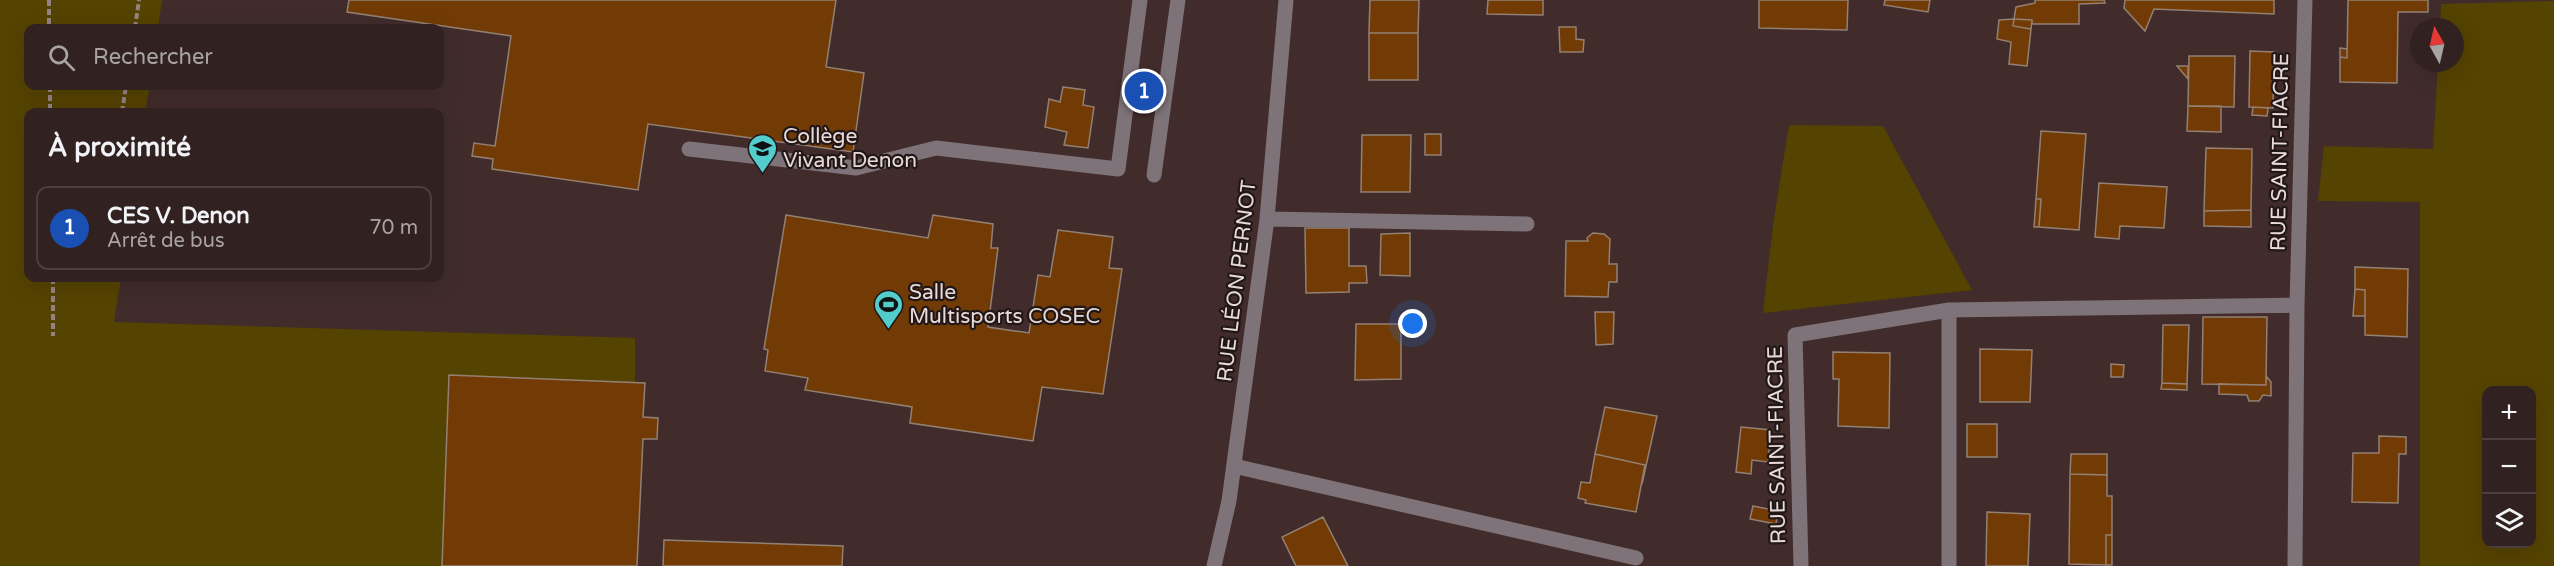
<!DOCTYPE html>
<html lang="fr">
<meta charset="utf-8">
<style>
body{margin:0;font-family:"Varela Round",sans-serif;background:#392929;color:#f1f3f6}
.controls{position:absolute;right:18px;bottom:18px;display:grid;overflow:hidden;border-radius:12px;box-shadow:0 6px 24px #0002}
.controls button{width:54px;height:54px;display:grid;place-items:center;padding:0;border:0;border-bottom:2px solid #4c3e3e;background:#312120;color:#f1f3f6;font:30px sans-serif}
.compass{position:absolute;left:2410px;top:18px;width:54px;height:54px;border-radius:50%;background:#312120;box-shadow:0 6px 24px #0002;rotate:352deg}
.you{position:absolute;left:1413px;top:324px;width:21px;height:21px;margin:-15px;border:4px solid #fff;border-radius:50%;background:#1a73e8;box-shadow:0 0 0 9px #1a73e833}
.badge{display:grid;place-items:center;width:39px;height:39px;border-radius:50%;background:#52cdcc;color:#fff;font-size:20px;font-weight:700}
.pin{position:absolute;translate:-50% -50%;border:3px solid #fff;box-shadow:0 2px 6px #0006}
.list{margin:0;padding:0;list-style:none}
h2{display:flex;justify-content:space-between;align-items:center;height:78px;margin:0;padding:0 24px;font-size:26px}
h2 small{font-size:20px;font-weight:400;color:#a8a3a5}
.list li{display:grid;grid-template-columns:39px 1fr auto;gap:18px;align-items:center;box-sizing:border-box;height:84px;margin:0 12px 12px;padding:0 12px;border:2px solid #4c3e3e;border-radius:12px}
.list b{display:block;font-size:22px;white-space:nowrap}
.list p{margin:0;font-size:20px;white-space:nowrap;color:#a8a3a5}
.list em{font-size:20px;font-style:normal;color:#a8a3a5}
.icon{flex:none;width:33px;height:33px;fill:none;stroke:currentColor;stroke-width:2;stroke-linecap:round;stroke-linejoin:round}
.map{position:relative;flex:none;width:2554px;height:566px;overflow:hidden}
.search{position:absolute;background:#312120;box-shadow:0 6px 24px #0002;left:24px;top:24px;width:420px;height:66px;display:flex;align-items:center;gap:15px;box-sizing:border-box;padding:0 21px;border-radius:12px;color:#a8a3a5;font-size:22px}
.panel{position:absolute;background:#312120;box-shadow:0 6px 24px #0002;left:24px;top:108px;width:420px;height:174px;border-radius:12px}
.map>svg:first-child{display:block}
.green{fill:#554301;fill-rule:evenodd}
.building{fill:#723b05;stroke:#938073;stroke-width:1.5}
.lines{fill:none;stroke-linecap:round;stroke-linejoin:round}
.path{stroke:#948382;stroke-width:4;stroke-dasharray:6 3;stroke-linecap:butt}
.minor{stroke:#7d7378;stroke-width:15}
.labels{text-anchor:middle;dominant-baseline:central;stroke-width:4.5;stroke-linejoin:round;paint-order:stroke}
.poi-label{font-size:21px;fill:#e8dad9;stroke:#211717;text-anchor:start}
.street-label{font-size:21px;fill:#e8dad9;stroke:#211717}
</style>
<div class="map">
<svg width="2554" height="566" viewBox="0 0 2554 566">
<rect width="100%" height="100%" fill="#412c2b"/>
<path class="green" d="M0 0H162L158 28H28V86H150L145 112H28V278H121L114 322 635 338V382L645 383 643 417 658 418 657 439H643L637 566H0Z
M2554 1V566H2420V202L2318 201 2324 146 2433 149 2438 63H2455V27H2440L2441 4ZM2532 390V544H2486V390Z
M1789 125 1883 126 1972 290 1763 313 1773 225Z"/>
<path class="building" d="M349 0H836L826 67 864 73 853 152 648 124 638 190 492 169 493 159 472 156 474 143 495 146 511 36 347 12Z
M1370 0H1419L1418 33H1369Z
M1488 0H1543V15L1487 14Z
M1759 0H1848L1847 30 1759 28Z
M1885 0H1930L1928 12 1884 5Z
M2035 0H2104L2105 3 2079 4V24H2032V20L2014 19 2016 7 2035 3Z
M2125 0H2274V14L2154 9 2145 31 2124 8Z
M2348 0H2428V12H2398L2397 83 2340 82V57L2347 58Z
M2014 19 2013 26 2031 29 2027 66 2009 64 2011 42 1997 39 1999 20Z
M2014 19 2032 20 2031 29 2013 26Z
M1559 27H1576V39L1584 40 1583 52H1560Z
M1369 33H1418V80H1369Z
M2340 48 2347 49V58L2340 57Z
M2250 51 2274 52 2273 108 2249 107Z
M2189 56H2235L2234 107 2188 106Z
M2177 66H2188V79Z
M1063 87 1085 90 1083 105 1094 107 1088 148 1064 145 1067 132 1045 127 1049 99 1060 102Z
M2188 106H2221V132L2187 131Z
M2253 107 2268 108 2267 116 2252 115Z
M2041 131 2086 134 2079 230 2039 227 2041 199H2036Z
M1425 134H1441V155H1425Z
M1362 135H1411L1410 192H1361Z
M2206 148 2252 149 2251 210 2204 211Z
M2099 183 2167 187 2164 228 2120 226 2119 239 2095 237Z
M2036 199H2041L2039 227H2034Z
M2251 210V227L2204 226V211Z
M786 215 928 238 933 215 993 224 991 248H998L988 327 1029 333 1038 275 1050 277 1058 230 1113 237 1109 268 1122 269 1103 394 1042 387 1033 441 910 423 912 407 805 390 808 378 765 371 768 350 764 349Z
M1305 228H1349V266H1366L1367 283H1349V292L1306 293Z
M1410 233V276L1380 275 1381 234Z
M1593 233 1604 234 1610 239 1609 264H1617V282H1609L1608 297 1565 296 1566 241H1588L1587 238Z
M2355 267 2408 269 2407 337 2365 335V290L2355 289Z
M2355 289 2365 290V316H2353Z
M1595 312H1614L1613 344 1596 345Z
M2203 317H2267L2266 385 2202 384Z
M1356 324H1401V379L1355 380Z
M2163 325H2189L2187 384 2162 383Z
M1980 349 2032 350 2030 402H1980Z
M1833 352 1890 353 1889 428 1838 426 1839 379H1833Z
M2111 364 2124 365 2123 377H2111Z
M449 375 645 383 643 417 658 418 657 439H643L637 566H442Z
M2266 376 2271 382V396L2263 395 2259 401H2249L2247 395 2219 394V384L2266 385Z
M2162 383 2187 384V390L2161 389Z
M1605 407 1657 416 1642 484 1645 465 1595 454Z
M1967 424H1997V457H1967Z
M1741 427 1771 430 1768 462 1752 460 1751 474 1736 472Z
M2379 436 2406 437V454H2399L2398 503 2352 502 2353 453H2379Z
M1595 454 1645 465 1636 512 1585 503 1586 500 1578 498 1581 482 1590 483Z
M2071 454H2107V475L2070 474Z
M2070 474 2107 475V496H2112V535H2106V565L2069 564Z
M1753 506 1778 511 1776 524 1750 519Z
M1987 512 2030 514 2028 566H1986Z
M1323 517 1348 566H1296L1282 537Z
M2106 535H2112V565H2106Z
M664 540 843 546 842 566H663Z"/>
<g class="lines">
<path class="path" d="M49 0V28
M135 28 139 0
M50 86V112
M122 112 126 86
M53 278V336"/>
<path class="minor" d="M689 149 856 168 936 148 1118 169 1140 0
M1154 175 1178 0
M1267 219 1527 224
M1949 310V566
M1234 466 1636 558
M1801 565 1795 335 1949 310 2297 305
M1214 566 1229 501 1267 219 1286 0
M2295 566 2297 305 2305 0"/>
</g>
<defs>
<symbol id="school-pin" viewBox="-11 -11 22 30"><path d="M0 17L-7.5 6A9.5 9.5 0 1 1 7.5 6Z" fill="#52cdcc" stroke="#211717"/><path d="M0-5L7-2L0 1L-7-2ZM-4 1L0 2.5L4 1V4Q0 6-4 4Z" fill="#111"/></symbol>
<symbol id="stadium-pin" viewBox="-11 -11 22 30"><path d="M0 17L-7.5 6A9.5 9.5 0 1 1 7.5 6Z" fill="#52cdcc" stroke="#211717"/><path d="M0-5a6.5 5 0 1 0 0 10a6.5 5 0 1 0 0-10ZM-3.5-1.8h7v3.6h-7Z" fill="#111"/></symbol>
</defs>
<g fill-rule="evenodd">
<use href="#school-pin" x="746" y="132" width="33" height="45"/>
<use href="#stadium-pin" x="872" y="288" width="33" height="45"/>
</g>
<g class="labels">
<g class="poi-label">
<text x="783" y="136">Collège<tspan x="783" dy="24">Vivant Denon</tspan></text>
<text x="909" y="292">Salle<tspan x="909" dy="24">Multisports COSEC</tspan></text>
</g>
<g class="street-label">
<text transform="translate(2280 152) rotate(-89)">RUE SAINT-FIACRE</text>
<text transform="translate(1237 281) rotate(-83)">RUE LÉON PERNOT</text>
<text transform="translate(1777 445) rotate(-91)">RUE SAINT-FIACRE</text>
</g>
</g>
</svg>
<div class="controls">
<button>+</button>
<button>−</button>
<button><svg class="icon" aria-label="layers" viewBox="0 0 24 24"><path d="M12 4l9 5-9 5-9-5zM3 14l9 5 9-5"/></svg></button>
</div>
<svg class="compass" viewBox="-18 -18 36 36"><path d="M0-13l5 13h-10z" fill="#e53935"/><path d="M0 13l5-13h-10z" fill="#a8a3a5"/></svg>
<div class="you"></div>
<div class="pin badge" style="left:1144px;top:91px;background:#1a4fb4">1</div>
<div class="search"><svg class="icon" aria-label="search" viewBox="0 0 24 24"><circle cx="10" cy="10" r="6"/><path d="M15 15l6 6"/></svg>Rechercher</div>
<section class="panel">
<h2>À proximité<small></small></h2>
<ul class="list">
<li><span class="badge" style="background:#1a4fb4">1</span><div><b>CES V. Denon</b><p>Arrêt de bus</p></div><em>70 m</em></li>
</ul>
</section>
</div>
